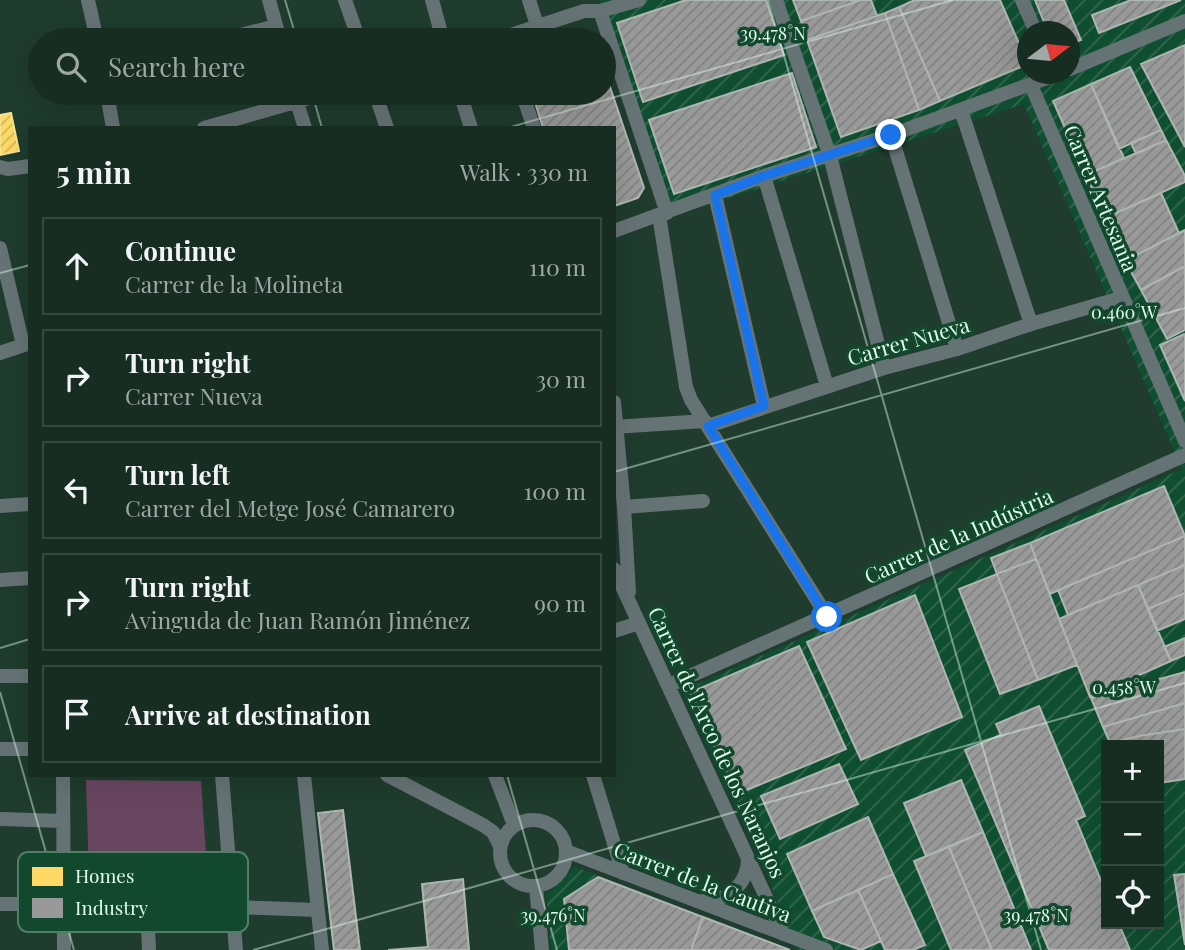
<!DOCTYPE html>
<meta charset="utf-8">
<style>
body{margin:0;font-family:"Playfair Display",serif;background:#20352a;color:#f1f3f6}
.controls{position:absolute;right:21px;bottom:21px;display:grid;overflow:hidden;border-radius:0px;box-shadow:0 7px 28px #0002}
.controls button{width:63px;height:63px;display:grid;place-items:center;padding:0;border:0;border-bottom:2px solid #364940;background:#172d22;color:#f1f3f6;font:35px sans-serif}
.compass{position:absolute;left:1017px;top:21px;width:63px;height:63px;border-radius:50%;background:#172d22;box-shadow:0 7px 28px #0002;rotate:74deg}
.stop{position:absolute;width:21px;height:21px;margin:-16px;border:5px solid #1a73e8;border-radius:50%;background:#fff}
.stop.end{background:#1a73e8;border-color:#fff;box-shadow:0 2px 7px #0008}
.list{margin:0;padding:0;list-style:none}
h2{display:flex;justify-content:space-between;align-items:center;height:91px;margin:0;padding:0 28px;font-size:30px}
h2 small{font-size:23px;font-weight:400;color:#9ea8a5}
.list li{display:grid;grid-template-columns:46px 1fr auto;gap:21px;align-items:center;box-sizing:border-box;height:98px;margin:0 14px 14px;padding:0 14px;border:2px solid #364940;border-radius:0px}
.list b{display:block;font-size:26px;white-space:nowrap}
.list p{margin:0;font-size:23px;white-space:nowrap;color:#9ea8a5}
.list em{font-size:23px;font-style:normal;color:#9ea8a5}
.icon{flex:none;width:38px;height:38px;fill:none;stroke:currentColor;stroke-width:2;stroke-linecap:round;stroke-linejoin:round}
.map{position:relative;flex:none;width:1185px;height:950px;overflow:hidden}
.search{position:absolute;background:#172d22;box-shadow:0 7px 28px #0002;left:28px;top:28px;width:588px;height:77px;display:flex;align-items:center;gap:18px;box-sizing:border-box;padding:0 24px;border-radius:38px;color:#9ea8a5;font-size:26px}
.panel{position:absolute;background:#172d22;box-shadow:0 7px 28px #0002;left:28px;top:126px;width:588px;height:651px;border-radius:0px}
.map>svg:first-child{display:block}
.industrial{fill:url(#industrial-furrows);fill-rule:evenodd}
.green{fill:#694660}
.homes{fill:url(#homes-hatch);stroke:#f5e38d;stroke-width:2}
.industry{fill:url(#industry-hatch);stroke:#aeb6b1;stroke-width:2}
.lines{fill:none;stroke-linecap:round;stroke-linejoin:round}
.minor{stroke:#667374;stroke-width:14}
.route{stroke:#1a73e8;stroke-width:9}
.ticks{fill:none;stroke:#dffbe9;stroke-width:2;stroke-opacity:0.45}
.labels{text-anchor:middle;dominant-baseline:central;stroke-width:7;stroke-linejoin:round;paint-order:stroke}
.street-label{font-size:21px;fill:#dffbe9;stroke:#12492e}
.key{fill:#12492e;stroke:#507e66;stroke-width:2}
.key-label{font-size:19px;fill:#dffbe9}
.ticks-label{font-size:18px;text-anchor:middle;fill:#dffbe9;stroke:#12492e;stroke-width:7;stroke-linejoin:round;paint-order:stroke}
</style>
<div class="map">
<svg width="1185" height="950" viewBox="0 0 1185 950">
<defs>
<pattern id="industrial-furrows" width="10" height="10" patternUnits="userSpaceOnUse" patternTransform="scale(1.75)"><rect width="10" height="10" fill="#104e31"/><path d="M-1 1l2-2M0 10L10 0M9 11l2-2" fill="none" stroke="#32684f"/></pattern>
<pattern id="homes-hatch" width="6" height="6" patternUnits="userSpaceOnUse" patternTransform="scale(1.75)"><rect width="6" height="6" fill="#ffd966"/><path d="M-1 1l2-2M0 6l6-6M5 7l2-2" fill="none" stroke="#d0b65e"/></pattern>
<pattern id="industry-hatch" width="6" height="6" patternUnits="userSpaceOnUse" patternTransform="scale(1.75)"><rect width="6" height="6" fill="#999"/><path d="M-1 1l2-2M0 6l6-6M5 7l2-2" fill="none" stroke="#7f8280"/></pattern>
</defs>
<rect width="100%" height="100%" fill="#1f3c2e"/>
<path class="industrial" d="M599 0H1185V950H796L762 862 682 691 1182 469 1024 104 672 216ZM1028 32H1070V74H1028ZM1106 745H1159V924H1106Z
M575 867 792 950H551L546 895Z"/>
<path class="green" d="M86 780 201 781 208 883 89 878Z"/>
<path class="homes" d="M11 113 19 151 0 155V115Z"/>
<path class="industry" d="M686 0H766L784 55 643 102 617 23Z
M793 0H861L801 21Z
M861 0H871L877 16 807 40 801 21Z
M915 0H1000L1028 64 940 101 899 7Z
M1035 0H1064L1081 40 1070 44V32H1048Z
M1131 0H1181L1099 33 1092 15Z
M899 7 940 101 919 110 885 13Z
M885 13 919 110 841 137 807 40Z
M1185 45V147L1141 64Z
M1130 67 1161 130 1119 149 1091 84Z
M604 69 644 188 638 198 614 206V128H543L532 93H604Z
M792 73 816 147 674 194 649 120Z
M1091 84 1124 158 1086 175 1053 101Z
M1161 130 1166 140 1136 154 1131 143Z
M1166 140 1185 176V182L1105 218 1086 175Z
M1161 193 1179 233 1125 261 1105 218Z
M1185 230V266L1141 290 1125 261Z
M1185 266V330L1167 339 1141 290Z
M1184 334 1185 337V401L1160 345Z
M1164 486 1185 536 1050 594 1030 543Z
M1185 536V565L1068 615 1058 590Z
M1030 543 1036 559 997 574 991 558Z
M1036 559 1077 665 1038 680 997 574Z
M1185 565V593L1148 609 1138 585Z
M997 574 1038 680 1000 694 959 589Z
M1138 585 1171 661 1090 697 1059 619Z
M1185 593V619L1157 631 1148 609Z
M915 595 962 717 861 760 807 642Z
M1185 638V655L1171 661 1164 647Z
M799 646 846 749 737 794 689 693Z
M1185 672V703L1103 727 1091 698Z
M1185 703V729L1139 736 1110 743 1103 727Z
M1039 706 1085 816 1076 820 1106 893V924H1119L1130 950H1049L965 750 1001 735 996 724Z
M1185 729V779L1159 783V745L1110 743 1139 736Z
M839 764 858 804 780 839 761 796Z
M961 780 983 832 926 856 904 803Z
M343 810 360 950H334L318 813Z
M868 817 893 874 812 911 787 854Z
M983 832 1031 950H992L949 847Z
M949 847 992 950H951L914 861Z
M893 874 925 945 913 950H885L858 890Z
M1185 874V945L1174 875Z
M598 877 703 917 691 950H569L564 899Z
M463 879 469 950H388L428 947 422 884Z
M858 890 881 941 861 950 824 937 812 911Z
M703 917 790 950H691Z"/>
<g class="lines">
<path class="minor" d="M88 0 97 40
M269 0 280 40
M345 0 359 40
M432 0 443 40
M529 0 537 25
M776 0 830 156 884 368
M1022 0 1036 32
M600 11 667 213
M221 40 276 26
M495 40 584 11H600L639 0
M1070 69 1185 21
M1031 85 1185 441
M107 93 113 128
M375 93 387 128
M460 93 471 128
M522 93 534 128
M295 96 305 128
M961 110 1031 324
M204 128 327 93
M891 135 957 349
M0 167 8 169 30 166
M764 176 827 386
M715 195 764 406
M659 215 686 387 691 400 827 616
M614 231 764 176 891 135 1058 74
M0 248 23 345
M0 353 30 343
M614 402 624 507 629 592
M708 426 884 368 957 349 1031 324 1121 298
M614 427 705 421
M0 506 30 504
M624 507 703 501
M614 569 783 934
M0 580 30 578
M614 631 639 623
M0 676H30
M670 685 1185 455
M0 749H30
M63 775 64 950
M222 775 236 950
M304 775 322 950
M387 775 483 825 493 832 500 846
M495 775 514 825
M593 775 623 873
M0 819 63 821
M500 853a33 33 0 1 1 66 0a33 33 0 1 1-66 0Z
M566 851 826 950
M536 886 542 950
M703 901C728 901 748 884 748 859
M0 904H147L317 910
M147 904 149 950"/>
</g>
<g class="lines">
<path class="route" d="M827 617 708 426 764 406 715 195 764 176 891 135"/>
</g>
<path class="ticks" d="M285 0 297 40M768 0 1041 950M312 93 322 128M507 128 953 0M0 273 30 265M614 472 1185 308M0 648 30 639M0 692 74 950M507 775 557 950M253 950 1185 683"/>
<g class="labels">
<g class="street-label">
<text transform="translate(1102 198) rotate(67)">Carrer Artesania</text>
<text transform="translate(908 340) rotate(-16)">Carrer Nueva</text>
<text transform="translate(958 535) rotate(-24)">Carrer de la Indústria</text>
<text transform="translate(718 742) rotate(65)">Carrer de l'Arco de los Naranjos</text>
<text transform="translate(703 881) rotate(21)">Carrer de la Cautiva</text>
</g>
</g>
<rect x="18" y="852" width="230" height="80" rx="10" class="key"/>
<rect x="32" y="867" width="31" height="19" fill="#ffd966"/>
<rect x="32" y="898" width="31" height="20" fill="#999"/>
<g class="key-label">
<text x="75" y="883">Homes</text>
<text x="75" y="915">Industry</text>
</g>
<g class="ticks-label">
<text x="773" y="40">39.478°N</text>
<text x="1124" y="319">0.460°W</text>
<text x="1124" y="694">0.458°W</text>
<text x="553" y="922">39.476°N</text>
<text x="1036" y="922">39.478°N</text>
</g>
</svg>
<div class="controls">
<button>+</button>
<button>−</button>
<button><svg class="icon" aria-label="locate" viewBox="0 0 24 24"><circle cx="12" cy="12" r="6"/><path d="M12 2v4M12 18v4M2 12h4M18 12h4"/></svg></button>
</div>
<svg class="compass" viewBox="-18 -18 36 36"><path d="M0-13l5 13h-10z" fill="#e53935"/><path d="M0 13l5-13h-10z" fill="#9ea8a5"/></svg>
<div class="stop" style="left:827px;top:617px"></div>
<div class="stop end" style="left:891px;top:135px"></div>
<div class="search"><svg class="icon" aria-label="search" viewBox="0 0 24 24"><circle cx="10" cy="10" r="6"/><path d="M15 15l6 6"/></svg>Search here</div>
<section class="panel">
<h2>5 min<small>Walk · 330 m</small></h2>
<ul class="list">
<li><svg class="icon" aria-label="ahead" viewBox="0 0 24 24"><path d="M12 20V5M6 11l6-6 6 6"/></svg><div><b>Continue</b><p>Carrer de la Molineta</p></div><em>110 m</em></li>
<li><svg class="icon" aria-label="right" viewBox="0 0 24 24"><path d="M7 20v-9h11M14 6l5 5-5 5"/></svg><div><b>Turn right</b><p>Carrer Nueva</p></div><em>30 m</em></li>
<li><svg class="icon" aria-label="left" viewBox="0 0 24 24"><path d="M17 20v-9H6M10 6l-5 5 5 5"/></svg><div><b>Turn left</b><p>Carrer del Metge José Camarero</p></div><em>100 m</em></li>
<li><svg class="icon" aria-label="right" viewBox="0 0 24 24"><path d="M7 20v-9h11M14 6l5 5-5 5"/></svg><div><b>Turn right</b><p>Avinguda de Juan Ramón Jiménez</p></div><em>90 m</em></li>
<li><svg class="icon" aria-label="arrive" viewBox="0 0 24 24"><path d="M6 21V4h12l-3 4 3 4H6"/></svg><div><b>Arrive at destination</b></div></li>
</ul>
</section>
</div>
